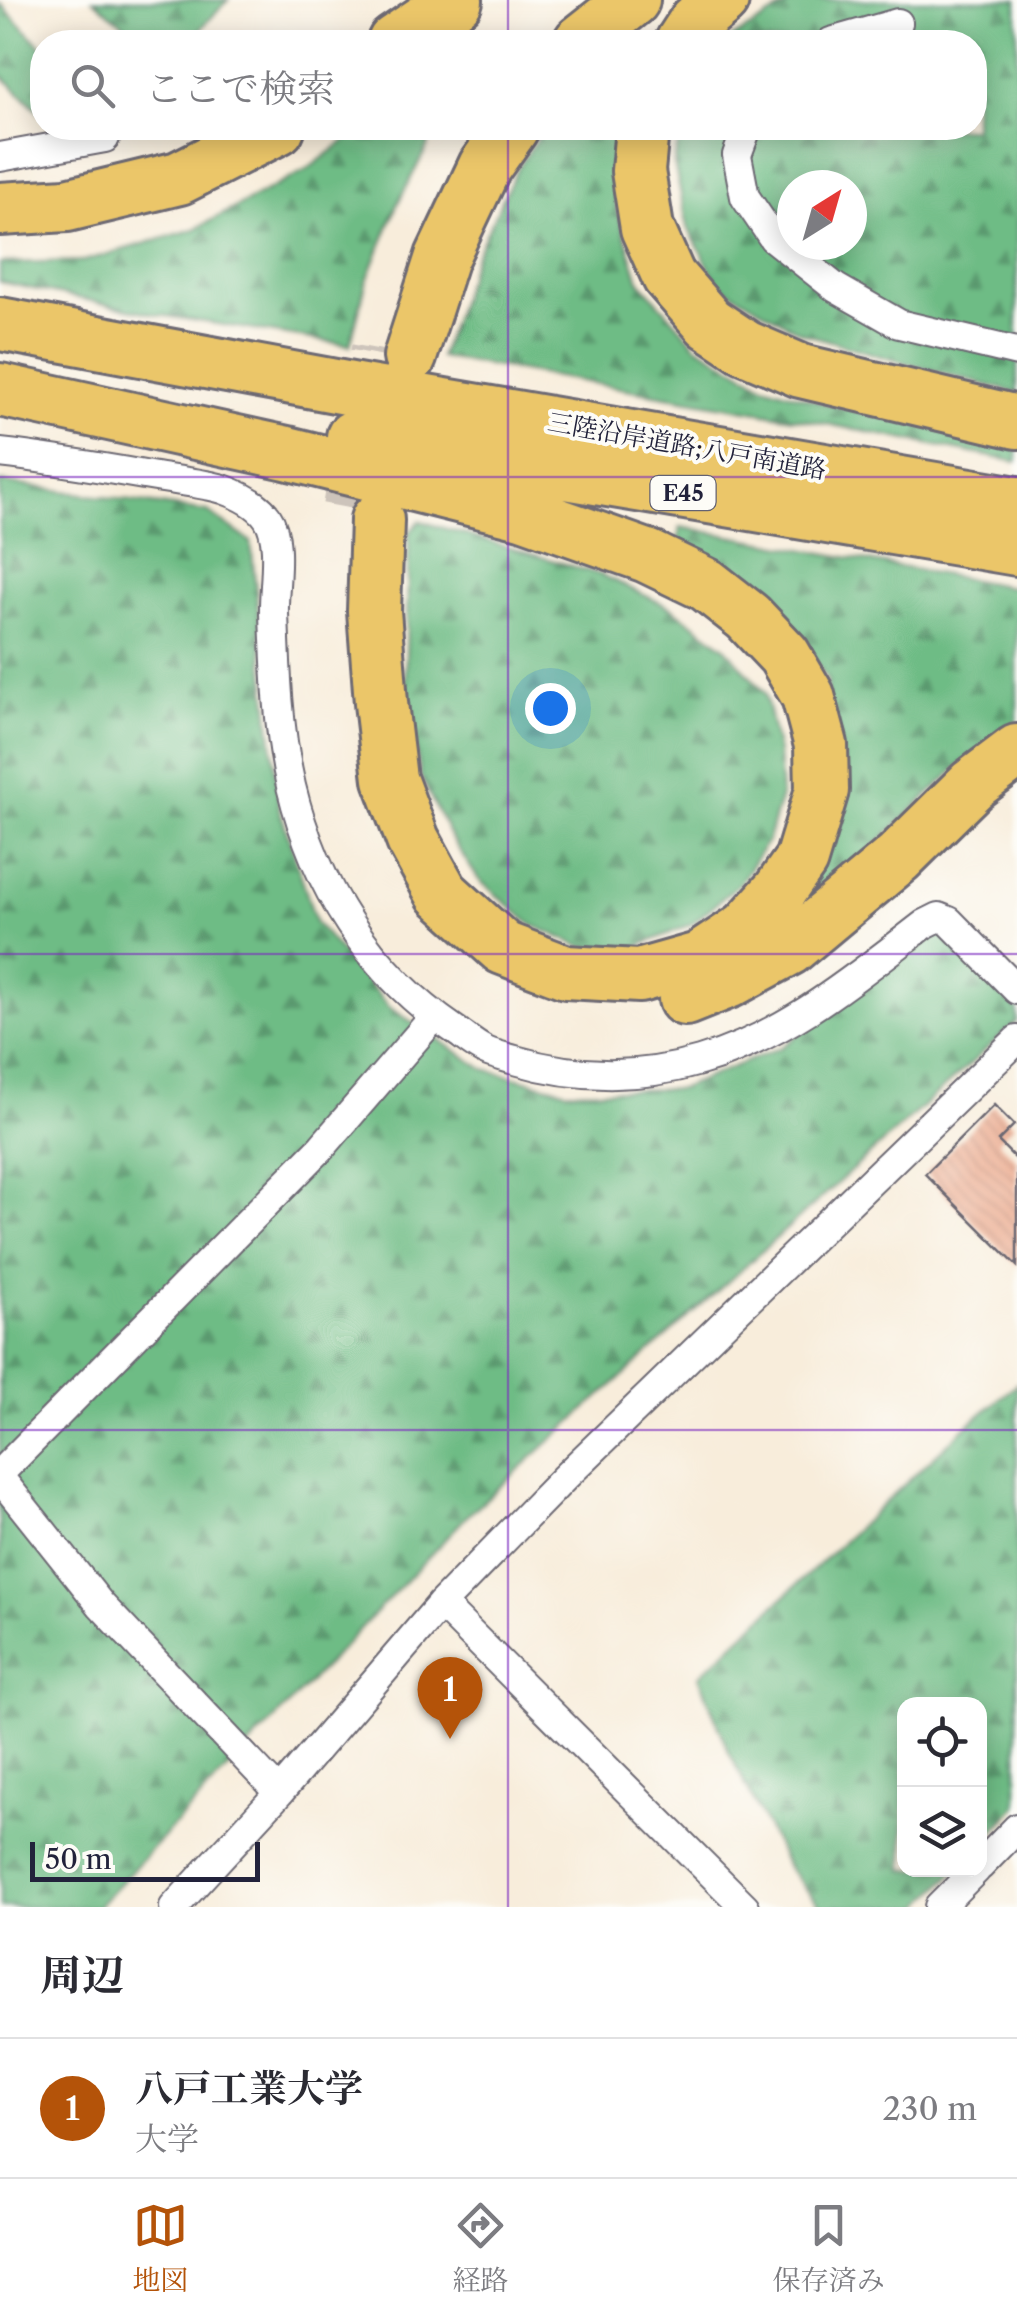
<!DOCTYPE html>
<html lang="ja">
<meta charset="utf-8">
<style>
body{margin:0;font-family:"Libre Caslon Text","Noto Serif JP",serif;background:#f2f2f3;color:#2b2b33}
.controls{position:absolute;right:30px;bottom:30px;display:grid;overflow:hidden;border-radius:20px;box-shadow:0 5px 25px #0003}
.controls button{width:90px;height:90px;display:grid;place-items:center;padding:0;border:0;border-bottom:2px solid #e1e1e2;background:#fff;color:#2b2b33;font:50px sans-serif}
.compass{position:absolute;left:777px;top:170px;width:90px;height:90px;border-radius:50%;background:#fff;box-shadow:0 5px 25px #0003;rotate:37deg}
.scale{position:absolute;left:30px;bottom:25px;width:230px;box-sizing:border-box;padding-left:10px;border:5px solid #22223b;border-top:0;font-size:28px;line-height:35px;white-space:nowrap;color:#22223b;-webkit-text-stroke:8px #fdfcf7;paint-order:stroke}
.you{position:absolute;left:550px;top:708px;width:35px;height:35px;margin:-25px;border:8px solid #fff;border-radius:50%;background:#1a73e8;box-shadow:0 0 0 15px #1a73e833}
.badge{display:grid;place-items:center;width:65px;height:65px;border-radius:50%;background:#b45309;color:#fff;font-size:32px;font-weight:700}
.pin{position:absolute;translate:-50% -82px;filter:drop-shadow(0 2px 5px #0008)}
.pin::after{content:'';position:absolute;top:52px;width:35px;height:30px;background:inherit;clip-path:polygon(0 0,100% 0,50% 100%)}
.list{margin:0;padding:0;list-style:none}
h2{display:flex;justify-content:space-between;align-items:center;height:130px;margin:0;padding:0 40px;font-size:42px}
h2 small{font-size:32px;font-weight:400;color:#7c7c81}
.list li{display:grid;grid-template-columns:65px 1fr auto;gap:30px;align-items:center;box-sizing:border-box;height:140px;padding:0 40px;border-top:2px solid #e1e1e2}
.list b{display:block;font-size:38px;white-space:nowrap}
.list p{margin:0;font-size:32px;white-space:nowrap;color:#7c7c81}
.list em{font-size:32px;font-style:normal;color:#7c7c81}
.icon{flex:none;width:55px;height:55px;fill:none;stroke:currentColor;stroke-width:2;stroke-linecap:round;stroke-linejoin:round}
.map{position:relative;flex:none;width:1017px;height:1907px;overflow:hidden}
.search{position:absolute;background:#fff;box-shadow:0 5px 25px #0003;left:30px;right:30px;top:30px;height:110px;display:flex;align-items:center;gap:25px;box-sizing:border-box;padding:0 35px;border-radius:40px;color:#7c7c81;font-size:38px}
.sheet{height:270px;background:#fff}
nav{display:flex;justify-content:space-around;align-items:center;box-sizing:border-box;height:140px;border-top:2px solid #e1e1e2;background:#fff;font-size:28px;color:#7c7c81}
nav a{display:grid;justify-items:center;gap:5px}
nav .on{color:#b45309}
.map>svg:first-child{display:block}
.forest{fill:url(#forest-firs);stroke:#486f60;stroke-width:2.5;fill-rule:evenodd}
.building{fill:url(#building-back-hatch)}
.lines{fill:none;stroke-linecap:round;stroke-linejoin:round}
.highway-tunnel{stroke:#cdc4bb;stroke-width:52;stroke-dasharray:52 26;stroke-linecap:butt}
.street-casing{stroke:#6d6973;stroke-width:32}
.highway-casing{stroke:#6d6973;stroke-width:58}
.street{stroke:#fff;stroke-width:28}
.highway{stroke:#ebc669;stroke-width:52}
.grid{fill:none;stroke:#7b2cbf;stroke-width:2.5;stroke-opacity:0.55}
.labels{text-anchor:middle;dominant-baseline:central;stroke-width:8;stroke-linejoin:round;paint-order:stroke}
.shield{fill:#fdfcf7;stroke:#646373;stroke-width:2.5}
.shield-label{font-size:22px;font-weight:bold;fill:#22223b}
.street-label{font-size:25px;fill:#22223b;stroke:#fdfcf7}
</style>
<div class="map">
<svg width="1017" height="1907" viewBox="0 0 1017 1907">
<defs>
<pattern id="forest-firs" width="22" height="20" patternUnits="userSpaceOnUse" patternTransform="scale(2.5)"><rect width="22" height="20" fill="#6ebc85"/><path d="M5 1l3.5 6h-7zM16 11l3.5 6h-7z" fill="#5a986e"/></pattern>
<pattern id="building-back-hatch" width="6" height="6" patternUnits="userSpaceOnUse" patternTransform="scale(2.5)"><rect width="6" height="6" fill="#eba88b"/><path d="M-1 5l2 2M0 0l6 6M5-1l2 2" fill="none" stroke="#c99079"/></pattern>
</defs>
<rect width="100%" height="100%" fill="#fdfcf7"/>
<filter id="ink" filterUnits="userSpaceOnUse"><feTurbulence type="fractalNoise" baseFrequency=".01" numOctaves="2"/><feDisplacementMap in="SourceGraphic" scale="20" xChannelSelector="R" yChannelSelector="G"/><feConvolveMatrix kernelMatrix="1 2 1 2 8 2 1 2 1" color-interpolation-filters="sRGB"/></filter>
<filter id="wash" filterUnits="userSpaceOnUse"><feTurbulence type="fractalNoise" baseFrequency=".0048" numOctaves="4" result="noise"/><feDisplacementMap in="SourceGraphic" scale="40" xChannelSelector="R" yChannelSelector="G"/><feGaussianBlur stdDeviation="2.25" result="paint"/><feColorMatrix in="noise" values="0 0 0 0 0 0 0 0 0 0 0 0 0 0 0 0 0 1.4 0 .05"/><feComposite in="paint" operator="in"/></filter>
<g filter="url(#wash)">
<rect width="100%" height="100%" fill="#f8eddb"/>
<path class="forest" d="M93 0H228L194 36 182 42H146Z
M806 0H1017V393L887 358 800 332 718 284 688 228 674 163 682 128H974V42H726L790 4ZM792 185H852V245H792Z
M0 3 42 47V114L0 74Z
M362 128H437L397 205 366 283 350 345 154 314 0 282V263L84 261 195 229 308 169Z
M544 128H619L616 143V207L639 280 696 345 764 385 827 404 1017 447V462L817 422 440 357 474 259 516 171Z
M0 482 208 512 251 542 279 807 316 923 389 1007 484 1069 568 1091 679 1089 782 1047 920 944 940 933 1017 1010V1022L468 1515 97 1907H0Z
M420 521 602 575 672 608 725 647 765 693 778 752 781 796 768 840 740 883 692 924 637 947H582L532 925 479 880 451 838 421 778 405 689 409 533Z
M680 527 1017 588V721L959 766 808 909 798 896 828 681 777 604 732 573 678 544Z
M1017 1384V1806L980 1845V1704H904V1870H956L920 1907H821L787 1866 729 1752 699 1676 967 1426Z"/>
<g id="blocks">
<path class="building" d="M994 1105 1014 1125 998 1141 1017 1160V1266L925 1174Z"/>
</g>
</g>
<g filter="url(#ink)">
<use href="#blocks" fill-opacity="0" stroke="#6d6973" stroke-width="2.5"/>
<g class="lines">
<path class="highway-tunnel" d="M348 508 377 349"/>
<defs>
<path id="street" d="M831 42 898 23
M747 128 737 155 745 197 773 238 836 288 899 324 1017 352
M0 157 105 138
M0 453C53 459 104 468 156 477 178 481 202 483 223 489 240 495 257 503 267 517 283 540 273 586 274 613 276 670 278 730 291 786 315 886 369 972 455 1030 465 1037 475 1046 486 1051 495 1055 505 1057 515 1060 576 1078 639 1079 700 1061 786 1036 856 977 925 924L939 917 949 921 1017 990
M0 1473 322 1147 434 1017
M0 1478 101 1605 279 1793
M441 1604 745 1907
M980 1866 1017 1828
M174 1907 279 1793 441 1604 565 1477 1017 1040
M939 1907 976 1870"/>
<path id="highway" d="M394 42 456 0
M580 42 633 0
M682 42 695 22 722 0
M642 128 638 171 647 228 669 277 709 323 745 347 801 371 1017 422
M0 209 67 205 179 178 278 128
M0 324 357 390 1017 503
M410 357 442 257 485 166 512 128
M0 390 287 453 522 512 647 556 707 585 748 617 784 655 808 696 821 745 822 790 801 860 780 890 746 928 699 959 639 976 566 972 503 948 442 893 413 840 390 779 381 703 374 611 377 520
M353 437 1017 549
M685 999 730 981 789 949 898 858 972 785 1017 751"/>
</defs>
<use href="#street" class="street-casing"/>
<use href="#highway" class="highway-casing"/>
<use href="#street" class="street"/>
<use href="#highway" class="highway"/>
</g>
</g>
<path class="grid" d="M508 0V42M508 128V1907M0 477H1017M0 954H1017M0 1430H1017"/>
<g class="labels">
<rect class="shield" x="650.5" y="476" width="65" height="34" rx="8"/>
<g class="shield-label">
<text x="683" y="493">E45</text>
</g>
<g class="street-label">
<text transform="translate(687 446) rotate(10)">三陸沿岸道路;八戸南道路</text>
</g>
</g>
</svg>
<div class="controls">
<button><svg class="icon" aria-label="locate" viewBox="0 0 24 24"><circle cx="12" cy="12" r="6"/><path d="M12 2v4M12 18v4M2 12h4M18 12h4"/></svg></button>
<button><svg class="icon" aria-label="layers" viewBox="0 0 24 24"><path d="M12 4l9 5-9 5-9-5zM3 14l9 5 9-5"/></svg></button>
</div>
<svg class="compass" viewBox="-18 -18 36 36"><path d="M0-13l5 13h-10z" fill="#e53935"/><path d="M0 13l5-13h-10z" fill="#7c7c81"/></svg>
<div class="scale">50 m</div>
<div class="you"></div>
<div class="pin badge" style="left:450px;top:1739px">1</div>
<div class="search"><svg class="icon" aria-label="search" viewBox="0 0 24 24"><circle cx="10" cy="10" r="6"/><path d="M15 15l6 6"/></svg>ここで検索</div>
</div>
<section class="sheet">
<h2>周辺<small></small></h2>
<ul class="list">
<li><span class="badge">1</span><div><b>八戸工業大学</b><p>大学</p></div><em>230 m</em></li>
</ul>
</section>
<nav>
<a class="on"><svg class="icon" aria-label="map" viewBox="0 0 24 24"><path d="M3 6l6-2 6 2 6-2v14l-6 2-6-2-6 2zM9 4v14M15 6v14"/></svg>地図</a>
<a><svg class="icon" aria-label="directions" viewBox="0 0 24 24"><path d="M12 3l9 9-9 9-9-9zM9 14v-3h6M13 9l2 2-2 2"/></svg>経路</a>
<a><svg class="icon" aria-label="saved" viewBox="0 0 24 24"><path d="M7 4h10v16l-5-4-5 4z"/></svg>保存済み</a>
</nav>
